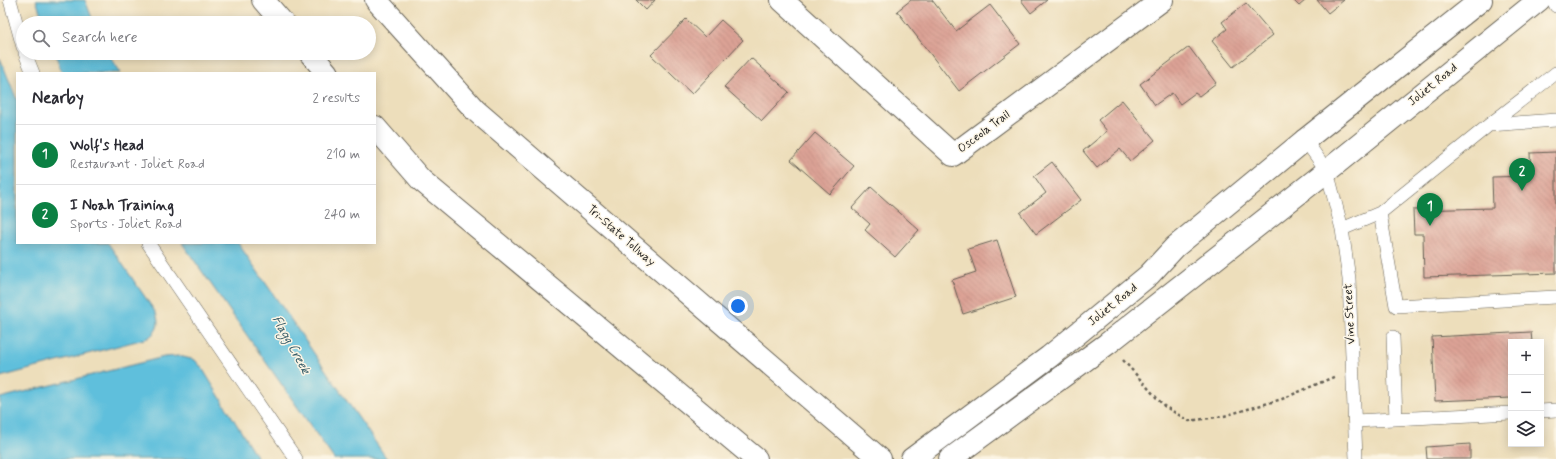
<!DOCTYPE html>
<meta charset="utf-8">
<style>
body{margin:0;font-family:Mynerve,sans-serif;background:#f2f2f3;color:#2b2b33}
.controls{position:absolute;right:12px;bottom:12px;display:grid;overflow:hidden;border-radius:0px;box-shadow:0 2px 10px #0003}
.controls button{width:36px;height:36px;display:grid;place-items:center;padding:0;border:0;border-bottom:1px solid #e1e1e2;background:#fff;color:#2b2b33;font:20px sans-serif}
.you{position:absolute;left:738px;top:306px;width:14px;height:14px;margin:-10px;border:3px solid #fff;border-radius:50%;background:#1a73e8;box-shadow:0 0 0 6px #1a73e833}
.badge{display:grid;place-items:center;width:26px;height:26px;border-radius:50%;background:#0b8043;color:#fff;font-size:13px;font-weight:700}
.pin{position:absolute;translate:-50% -33px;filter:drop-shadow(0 1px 2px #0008)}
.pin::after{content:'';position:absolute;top:21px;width:14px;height:12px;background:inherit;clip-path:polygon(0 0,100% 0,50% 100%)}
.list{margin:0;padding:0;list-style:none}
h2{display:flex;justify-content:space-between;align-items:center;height:52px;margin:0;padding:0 16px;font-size:17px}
h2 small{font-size:13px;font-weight:400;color:#7c7c81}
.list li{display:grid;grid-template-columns:26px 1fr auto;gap:12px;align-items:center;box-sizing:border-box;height:60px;padding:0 16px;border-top:1px solid #e1e1e2}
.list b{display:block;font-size:15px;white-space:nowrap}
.list p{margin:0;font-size:13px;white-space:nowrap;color:#7c7c81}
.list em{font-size:13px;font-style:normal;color:#7c7c81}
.icon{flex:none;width:22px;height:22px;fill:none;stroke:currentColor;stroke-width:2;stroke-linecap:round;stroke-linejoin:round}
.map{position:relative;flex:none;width:1556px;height:459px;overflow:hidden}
.search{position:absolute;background:#fff;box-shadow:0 2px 10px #0003;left:16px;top:16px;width:360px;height:44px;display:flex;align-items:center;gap:10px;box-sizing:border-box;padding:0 14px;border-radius:22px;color:#7c7c81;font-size:15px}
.panel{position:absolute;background:#fff;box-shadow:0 2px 10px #0003;left:16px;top:72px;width:360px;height:172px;border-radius:0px}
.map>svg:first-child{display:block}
.water{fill:#5ebfdc;stroke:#3d6e7c}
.building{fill:url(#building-back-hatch)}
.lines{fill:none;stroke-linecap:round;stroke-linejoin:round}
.lane-casing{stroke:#656054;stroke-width:14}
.street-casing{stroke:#656054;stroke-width:24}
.primary-casing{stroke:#656054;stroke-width:24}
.highway-casing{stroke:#656054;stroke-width:24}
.path{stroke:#656054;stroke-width:2.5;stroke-dasharray:3 3;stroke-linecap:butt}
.lane{stroke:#fff;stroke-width:13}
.street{stroke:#fff;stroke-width:22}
.primary{stroke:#fff;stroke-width:22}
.highway{stroke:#fff;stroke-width:22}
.labels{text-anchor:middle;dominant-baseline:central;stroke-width:3;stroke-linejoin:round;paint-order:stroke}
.street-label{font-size:12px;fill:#1c1c1c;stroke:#fcf5e5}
.water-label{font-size:13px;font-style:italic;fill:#365d69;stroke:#fcf5e5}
</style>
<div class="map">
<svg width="1556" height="459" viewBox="0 0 1556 459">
<defs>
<pattern id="building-back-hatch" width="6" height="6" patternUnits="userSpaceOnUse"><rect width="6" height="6" fill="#dca295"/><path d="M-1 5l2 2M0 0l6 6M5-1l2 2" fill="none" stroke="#bc8b80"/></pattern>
</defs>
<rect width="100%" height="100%" fill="#fcf5e5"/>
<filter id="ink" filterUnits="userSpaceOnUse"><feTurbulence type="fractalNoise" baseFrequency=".025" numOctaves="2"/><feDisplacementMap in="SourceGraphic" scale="8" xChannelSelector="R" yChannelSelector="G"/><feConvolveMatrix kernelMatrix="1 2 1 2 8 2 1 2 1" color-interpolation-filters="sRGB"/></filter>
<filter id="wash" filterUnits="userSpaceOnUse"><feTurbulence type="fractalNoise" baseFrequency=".012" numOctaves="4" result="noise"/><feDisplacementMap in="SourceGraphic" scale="16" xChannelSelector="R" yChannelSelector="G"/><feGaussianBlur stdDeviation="0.9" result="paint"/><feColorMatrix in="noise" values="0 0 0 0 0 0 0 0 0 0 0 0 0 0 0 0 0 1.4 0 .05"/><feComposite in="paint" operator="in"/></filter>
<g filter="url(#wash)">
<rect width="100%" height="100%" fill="#eddebb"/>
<path class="water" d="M36 0H85L94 23H44Z
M55 53H108L121 73H62Z
M0 58 17 100V243H108L156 313C160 324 158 331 148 338L0 377Z
M182 243H238L387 459H334Z
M179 356 195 360 202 368 258 459H0V398L164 357Z"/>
<g id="blocks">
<path class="building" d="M636 0H655L646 10Z
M911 0H932L956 31 990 5 1020 44 959 91 897 11Z
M1021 0H1047L1031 13Z
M1293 0H1306L1299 6Z
M1317 0H1344L1328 13Z
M1246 3 1273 35 1233 67 1212 41 1227 29 1222 22Z
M686 19 705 37 721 20 743 40 692 94 651 55Z
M1189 47 1216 83 1199 96 1195 93 1180 104 1172 93 1155 105 1140 84Z
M751 58 789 92 762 121 724 87Z
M1122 100 1155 140 1130 161 1120 149 1097 168 1083 151 1107 131 1098 120Z
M815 133 854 166 830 194 791 160Z
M1556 152V273L1424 277 1423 234H1414L1413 210 1493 208 1492 177 1531 176 1530 153Z
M1052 162 1081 200 1036 234 1020 213 1046 193 1034 176Z
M871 187 919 230 895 257 865 230 870 224 852 208Z
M997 240 1016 297 963 314 952 280 976 272 968 249Z
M1531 332 1532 342H1511V398L1435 401 1432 337Z
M1470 444V459H1427L1426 447Z"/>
</g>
</g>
<g filter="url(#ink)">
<use href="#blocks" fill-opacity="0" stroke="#656054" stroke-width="1"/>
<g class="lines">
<defs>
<path id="lane" d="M10 0 23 47
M1553 0 1556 6
M25 53 33 73
M1489 125 1556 120
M1305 140 1327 171 1342 229 1349 279 1356 459
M1380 213 1396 306 1556 297
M1342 229 1380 213 1489 125 1556 73
M148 243 296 459
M1393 337 1396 419
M1541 411 1556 410
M1355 421 1511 413"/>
<path id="street" d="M782 0 953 155 1162 0"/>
<path id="primary" d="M1305 140 1481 0
M950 459 1107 344 1327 171 1539 0"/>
<path id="highway" d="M263 0 283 23
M376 0 475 110 880 459
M310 53 327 73
M375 127 421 180 756 459
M912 459 1049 357 1149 275 1175 247 1305 140"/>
</defs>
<use href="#lane" class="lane-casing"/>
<use href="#street" class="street-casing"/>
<use href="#primary" class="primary-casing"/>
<use href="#highway" class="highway-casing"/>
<path class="path" d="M1123 360 1164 406 1189 421 1224 416 1282 399 1336 376"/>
<use href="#lane" class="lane"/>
<use href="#street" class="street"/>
<use href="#primary" class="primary"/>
<use href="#highway" class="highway"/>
</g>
</g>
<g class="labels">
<g class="street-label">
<text transform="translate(1433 85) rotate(-39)">Joliet Road</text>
<text transform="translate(984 132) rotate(-37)">Osceola Trail</text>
<text transform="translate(621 236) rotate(41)">Tri-State Tollway</text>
<text transform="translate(1113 305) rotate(-39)">Joliet Road</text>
<text transform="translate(1350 314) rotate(-93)">Vine Street</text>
</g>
<g class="water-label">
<text transform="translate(291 345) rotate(61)">Flagg Creek</text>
</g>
</g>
</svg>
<div class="controls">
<button>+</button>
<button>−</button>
<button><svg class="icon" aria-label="layers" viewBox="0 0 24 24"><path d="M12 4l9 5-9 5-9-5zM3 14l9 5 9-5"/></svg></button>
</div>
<div class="you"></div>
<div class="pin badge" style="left:1430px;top:226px">1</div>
<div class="pin badge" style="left:1522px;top:191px">2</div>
<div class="search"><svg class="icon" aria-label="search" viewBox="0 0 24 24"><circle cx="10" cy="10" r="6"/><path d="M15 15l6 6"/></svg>Search here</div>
<section class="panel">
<h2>Nearby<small>2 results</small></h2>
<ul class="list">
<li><span class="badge">1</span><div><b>Wolf's Head</b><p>Restaurant · Joliet Road</p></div><em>210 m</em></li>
<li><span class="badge">2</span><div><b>I Noah Training</b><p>Sports · Joliet Road</p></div><em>240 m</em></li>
</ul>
</section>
</div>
